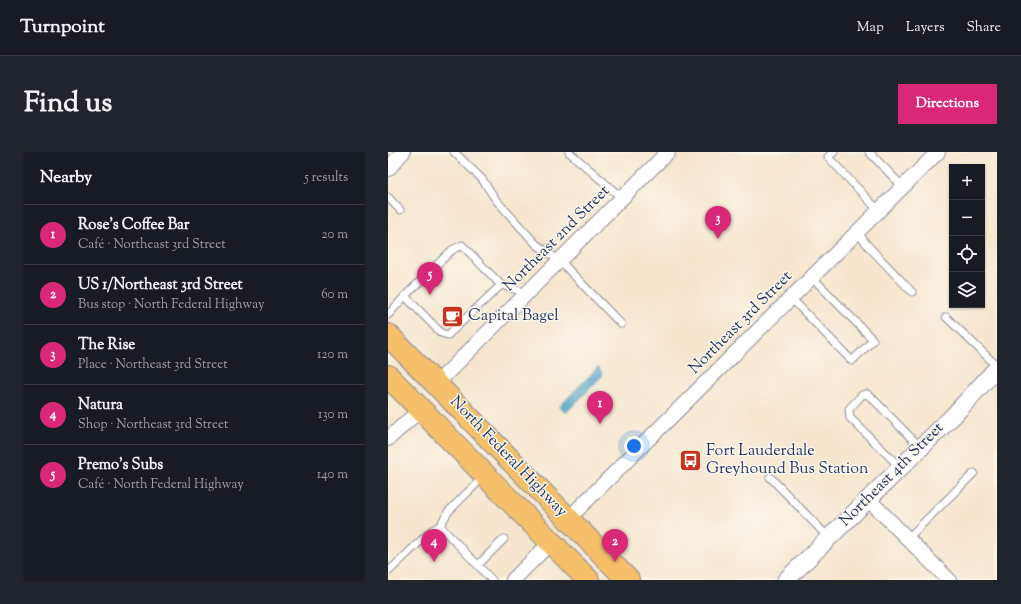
<!DOCTYPE html>
<meta charset="utf-8">
<style>
body{margin:0;font-family:"Sorts Mill Goudy",serif;background:#20242c;color:#f1f3f6}
.controls{position:absolute;right:12px;top:12px;display:grid;overflow:hidden;border-radius:0px;box-shadow:0 1px 3px #0004}
.controls button{width:36px;height:36px;display:grid;place-items:center;padding:0;border:0;border-bottom:1px solid #363941;background:#171b24;color:#f1f3f6;font:20px sans-serif}
.you{position:absolute;left:246px;top:294px;width:14px;height:14px;margin:-10px;border:3px solid #fff;border-radius:50%;background:#1a73e8;box-shadow:0 0 0 6px #1a73e833}
.badge{display:grid;place-items:center;width:26px;height:26px;border-radius:50%;background:#db2777;color:#fff;font-size:13px;font-weight:700}
.pin{position:absolute;translate:-50% -33px;filter:drop-shadow(0 1px 2px #0008)}
.pin::after{content:'';position:absolute;top:21px;width:14px;height:12px;background:inherit;clip-path:polygon(0 0,100% 0,50% 100%)}
.list{margin:0;padding:0;list-style:none}
h2{display:flex;justify-content:space-between;align-items:center;height:52px;margin:0;padding:0 16px;font-size:17px}
h2 small{font-size:13px;font-weight:400;color:#9ea1a6}
.list li{display:grid;grid-template-columns:26px 1fr auto;gap:12px;align-items:center;box-sizing:border-box;height:60px;padding:0 16px;border-top:1px solid #363941}
.list b{display:block;font-size:15px;white-space:nowrap}
.list p{margin:0;font-size:13px;white-space:nowrap;color:#9ea1a6}
.list em{font-size:13px;font-style:normal;color:#9ea1a6}
.icon{flex:none;width:22px;height:22px;fill:none;stroke:currentColor;stroke-width:2;stroke-linecap:round;stroke-linejoin:round}
.map{position:relative;flex:none;width:609px;height:428px;overflow:hidden;border-radius:0px}
header{display:flex;align-items:center;gap:24px;box-sizing:border-box;height:56px;padding:0 20px;background:#171b24;border-bottom:1px solid #363941}
header strong{font-size:19px}
nav{display:flex;gap:22px;margin-inline-start:auto;font-size:14px}
.intro{display:flex;align-items:center;justify-content:space-between;box-sizing:border-box;height:96px;padding:0 24px}
h1{margin:0;font-size:28px}
.button{padding:10px 18px;border-radius:0px;background:#db2777;color:#fff;font-size:14px;font-weight:700}
main{display:flex;gap:24px;padding:0 24px}
aside{flex:1;background:#171b24;border-radius:0px;box-shadow:0 1px 3px #0004}
.map>svg:first-child{display:block}
.water{fill:url(#water-waves);stroke:#346a94}
.lines{fill:none;stroke-linecap:round;stroke-linejoin:round}
.service-casing{stroke:#888a96;stroke-width:9}
.minor-casing{stroke:#888a96;stroke-width:16}
.tertiary-casing{stroke:#888a96;stroke-width:19}
.primary-casing{stroke:#888a96;stroke-width:24}
.service{stroke:#fff;stroke-width:7}
.minor{stroke:#fff;stroke-width:14}
.tertiary{stroke:#fff;stroke-width:17}
.primary{stroke:#f6c06b;stroke-width:22}
.labels{text-anchor:middle;dominant-baseline:central;stroke-width:3;stroke-linejoin:round;paint-order:stroke}
.street-label{font-size:16px;fill:#1b2f5e;stroke:#fbf7ec}
.poi-label{font-size:16px;fill:#1b2f5e;stroke:#fbf7ec;text-anchor:start}
</style>
<header>
<strong>Turnpoint</strong>
<nav><a>Map</a><a>Layers</a><a>Share</a></nav>
</header>
<div class="intro"><h1>Find us</h1><a class="button">Directions</a></div>
<main>
<aside>
<h2>Nearby<small>5 results</small></h2>
<ul class="list">
<li><span class="badge">1</span><div><b>Rose's Coffee Bar</b><p>Café · Northeast 3rd Street</p></div><em>20 m</em></li>
<li><span class="badge">2</span><div><b>US 1/Northeast 3rd Street</b><p>Bus stop · North Federal Highway</p></div><em>60 m</em></li>
<li><span class="badge">3</span><div><b>The Rise</b><p>Place · Northeast 3rd Street</p></div><em>120 m</em></li>
<li><span class="badge">4</span><div><b>Natura</b><p>Shop · Northeast 3rd Street</p></div><em>130 m</em></li>
<li><span class="badge">5</span><div><b>Premo's Subs</b><p>Café · North Federal Highway</p></div><em>140 m</em></li>
</ul>
</aside>
<div class="map">
<svg width="609" height="428" viewBox="0 0 609 428">
<defs>
<pattern id="water-waves" width="16" height="10" patternUnits="userSpaceOnUse"><rect width="16" height="10" fill="#4da6ca"/><path d="M0 5q4-4 8 0t8 0" fill="none" stroke="#3f88a7"/></pattern>
</defs>
<rect width="100%" height="100%" fill="#fbf7ec"/>
<filter id="ink" filterUnits="userSpaceOnUse"><feTurbulence type="fractalNoise" baseFrequency=".025" numOctaves="2"/><feDisplacementMap in="SourceGraphic" scale="8" xChannelSelector="R" yChannelSelector="G"/><feConvolveMatrix kernelMatrix="1 2 1 2 8 2 1 2 1" color-interpolation-filters="sRGB"/></filter>
<filter id="wash" filterUnits="userSpaceOnUse"><feTurbulence type="fractalNoise" baseFrequency=".012" numOctaves="4" result="noise"/><feDisplacementMap in="SourceGraphic" scale="16" xChannelSelector="R" yChannelSelector="G"/><feGaussianBlur stdDeviation="0.9" result="paint"/><feColorMatrix in="noise" values="0 0 0 0 0 0 0 0 0 0 0 0 0 0 0 0 0 1.4 0 .05"/><feComposite in="paint" operator="in"/></filter>
<g filter="url(#wash)">
<rect width="100%" height="100%" fill="#f6e6ce"/>
<path class="water" d="M210 215 215 223 178 261 171 255Z"/>
</g>
<g filter="url(#ink)">
<g class="lines">
<defs>
<path id="service" d="M66 0 94 27 108 48 148 92 172 109 233 172
M181 0 234 46
M446 0 440 5 491 59
M481 0 515 35
M0 45 12 58
M469 80 481 95 524 140
M17 144 64 98 74 93 113 133 139 141
M403 146 464 209 485 188 424 125
M0 163 17 144 53 181 60 183 113 133
M558 165 609 214
M512 315 462 266 461 257 474 243 479 242 485 247 532 295
M382 325 441 386
M52 374 104 428
M519 387 586 321
M90 413 116 387
M0 420 44 378 52 374 60 360 95 325"/>
<path id="minor" d="M0 17 15 0
M48 232 280 0
M0 287 33 257
M480 347 561 428
M180 367 550 0
M125 428 163 390"/>
<path id="tertiary" d="M398 428 566 263 609 216"/>
<path id="primary" d="M0 183 240 428
M0 224 200 428"/>
</defs>
<use href="#service" class="service-casing"/>
<use href="#minor" class="minor-casing"/>
<use href="#tertiary" class="tertiary-casing"/>
<use href="#primary" class="primary-casing"/>
<use href="#service" class="service"/>
<use href="#minor" class="minor"/>
<use href="#tertiary" class="tertiary"/>
<use href="#primary" class="primary"/>
</g>
</g>
<defs>
<symbol id="cafe-square" viewBox="-11 -11 22 22"><rect x="-9" y="-9" width="18" height="18" rx="4" fill="#c8321e" stroke="#fbf7ec"/><path d="M-5.5-4.5H6V0H3Q3 3.5 0 3.5H-2.5Q-5.5 3.5-5.5 0ZM3-3.2v2h1.7v-2ZM-6 4.5H4V6H-6Z" fill="#fff"/></symbol>
<symbol id="bus-square" viewBox="-11 -11 22 22"><rect x="-9" y="-9" width="18" height="18" rx="4" fill="#c8321e" stroke="#fbf7ec"/><path d="M-5-6H5V4H4V6H2V4H-2V6H-4V4H-5ZM-3.5-4V0h7V-4ZM-3.5 1.2v1.5H-2V1.2ZM2 1.2v1.5H3.5V1.2Z" fill="#fff"/></symbol>
</defs>
<g fill-rule="evenodd">
<use href="#cafe-square" x="52" y="152" width="25" height="25"/>
<use href="#bus-square" x="290" y="296" width="25" height="25"/>
</g>
<g class="labels">
<g class="street-label">
<text transform="translate(169 87) rotate(-45)">Northeast 2nd Street</text>
<text transform="translate(353 171) rotate(-45)">Northeast 3rd Street</text>
<text transform="translate(120 305) rotate(46)">North Federal Highway</text>
<text transform="translate(504 323) rotate(-45)">Northeast 4th Street</text>
</g>
<g class="poi-label">
<text x="80" y="164">Capital Bagel</text>
<text x="318" y="299">Fort Lauderdale<tspan x="318" dy="18">Greyhound Bus Station</tspan></text>
</g>
</g>
</svg>
<div class="controls">
<button>+</button>
<button>−</button>
<button><svg class="icon" aria-label="locate" viewBox="0 0 24 24"><circle cx="12" cy="12" r="6"/><path d="M12 2v4M12 18v4M2 12h4M18 12h4"/></svg></button>
<button><svg class="icon" aria-label="layers" viewBox="0 0 24 24"><path d="M12 4l9 5-9 5-9-5zM3 14l9 5 9-5"/></svg></button>
</div>
<div class="you"></div>
<div class="pin badge" style="left:212px;top:272px">1</div>
<div class="pin badge" style="left:227px;top:410px">2</div>
<div class="pin badge" style="left:330px;top:87px">3</div>
<div class="pin badge" style="left:46px;top:410px">4</div>
<div class="pin badge" style="left:42px;top:143px">5</div>
</div>
</main>
